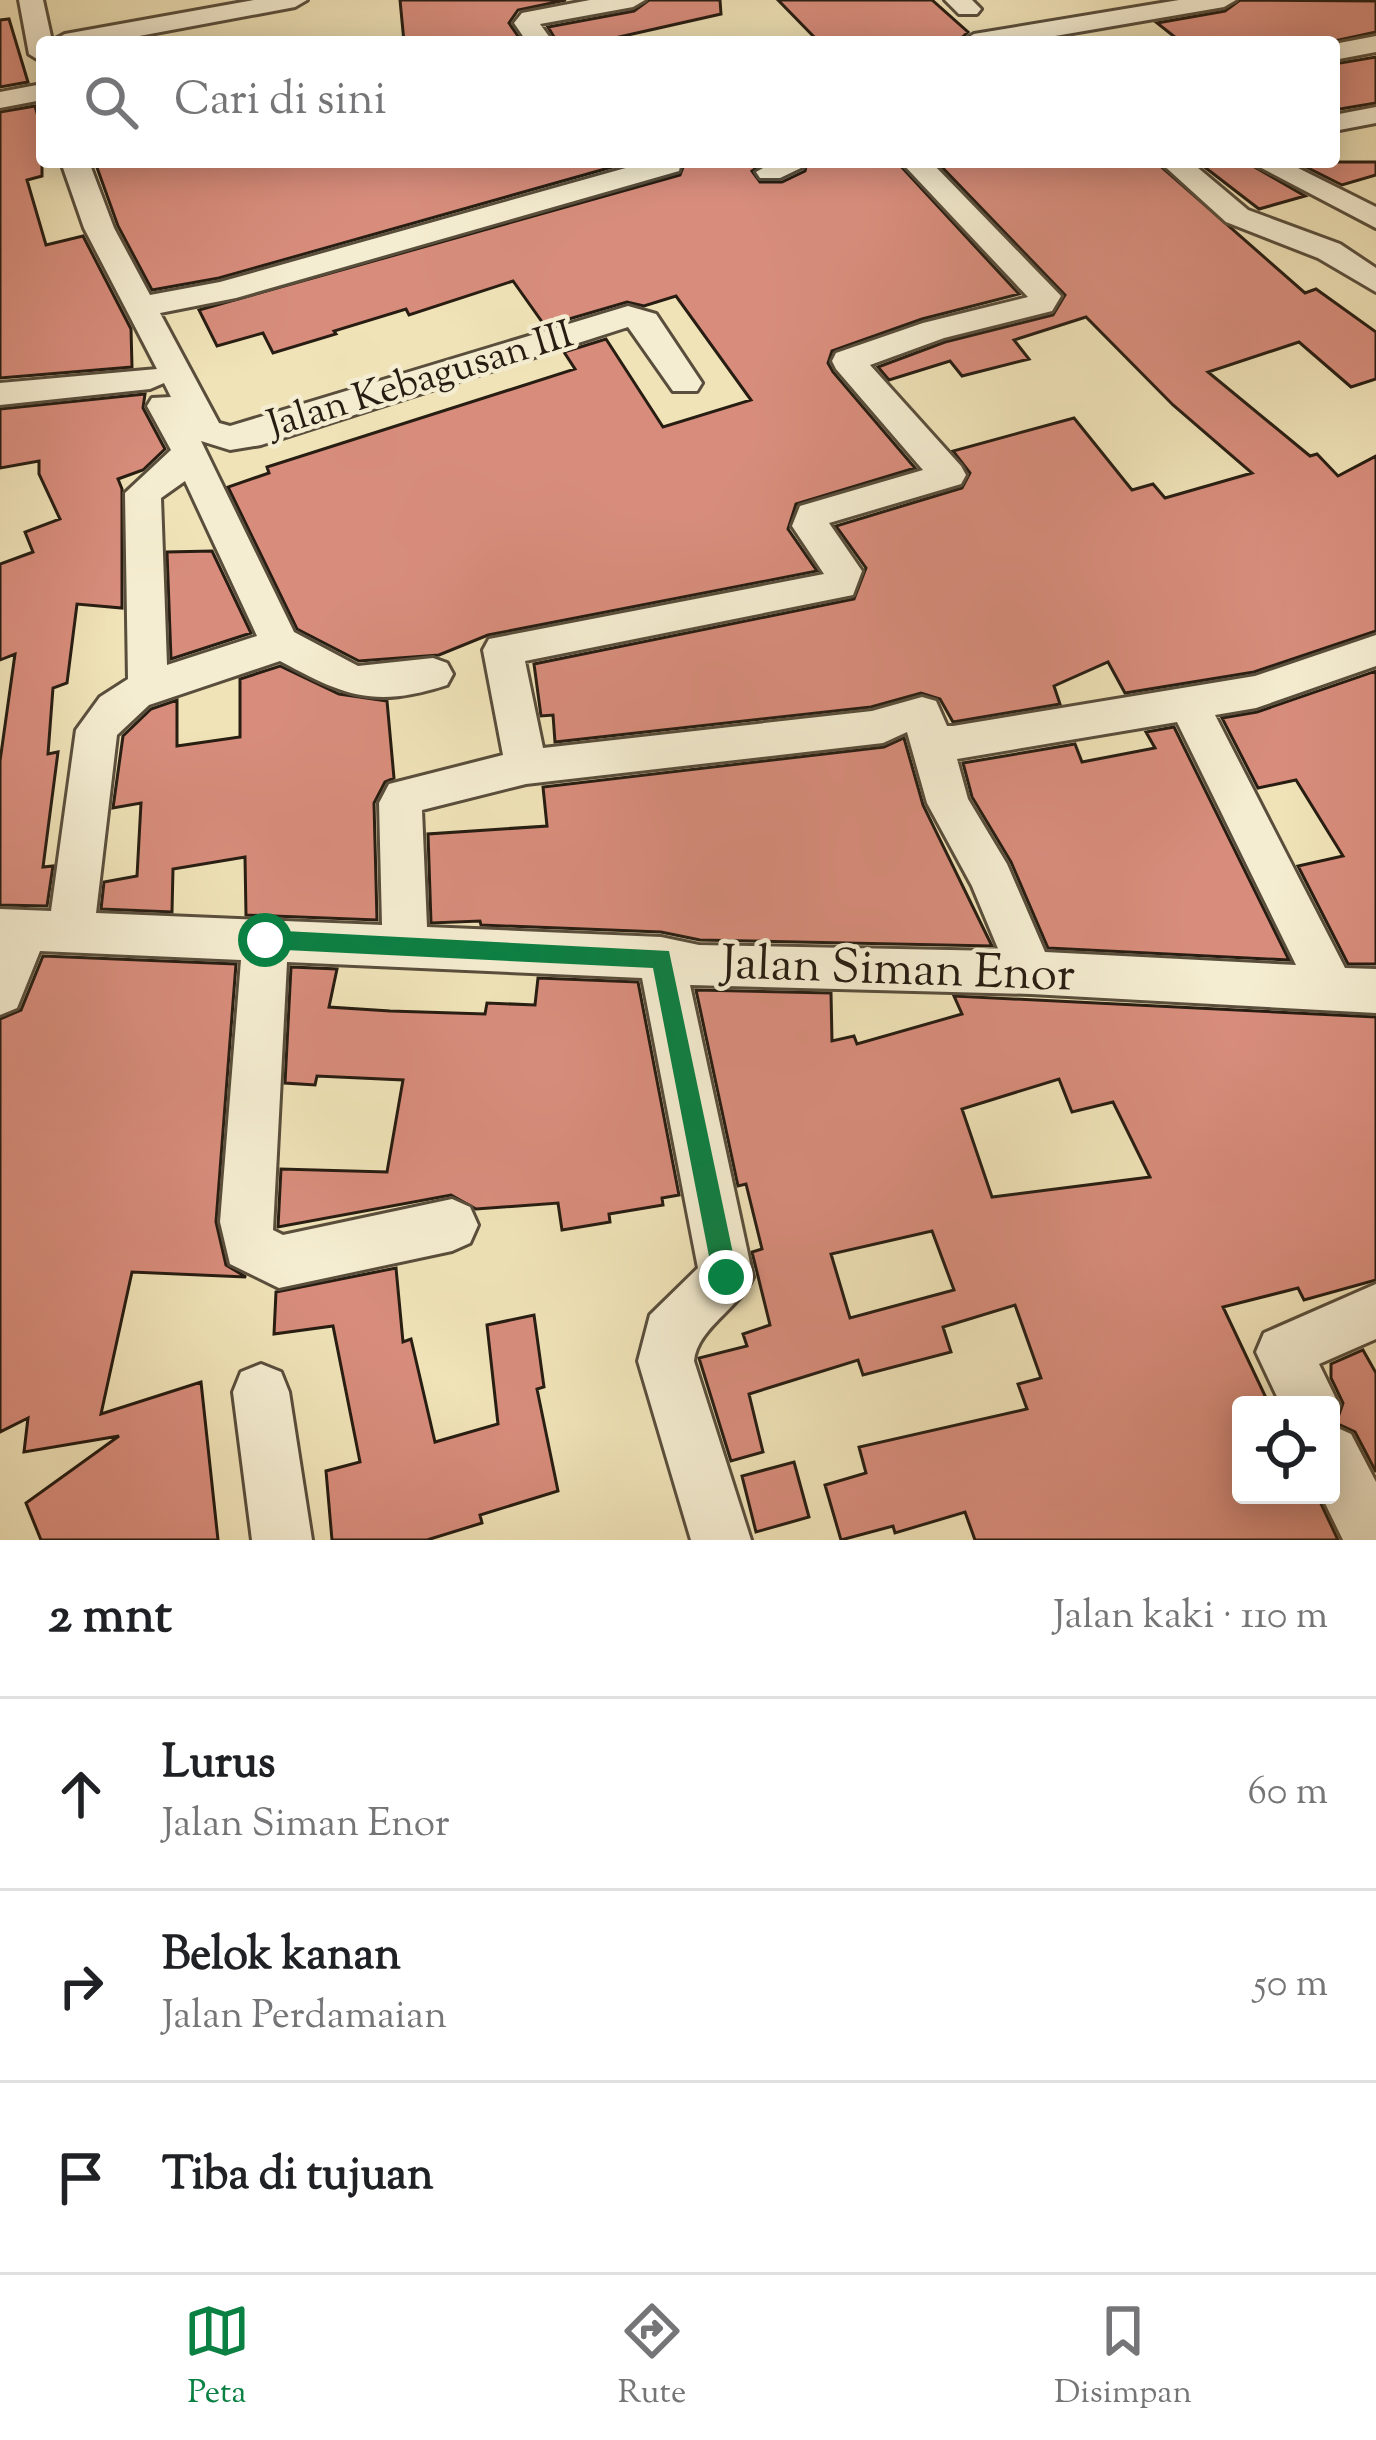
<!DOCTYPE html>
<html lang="id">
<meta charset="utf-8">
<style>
body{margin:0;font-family:"Sorts Mill Goudy",serif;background:#f6f6f6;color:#202124}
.controls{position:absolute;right:36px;bottom:36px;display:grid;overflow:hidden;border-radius:12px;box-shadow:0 6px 30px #0003}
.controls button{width:108px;height:108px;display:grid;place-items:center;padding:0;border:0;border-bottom:3px solid #e0e0e0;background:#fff;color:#202124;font:60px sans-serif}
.stop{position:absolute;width:36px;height:36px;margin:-27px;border:9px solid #0b8043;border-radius:50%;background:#fff}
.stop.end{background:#0b8043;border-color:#fff;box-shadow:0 3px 12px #0008}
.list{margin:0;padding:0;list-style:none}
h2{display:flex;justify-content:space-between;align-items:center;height:156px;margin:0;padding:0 48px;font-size:51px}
h2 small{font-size:39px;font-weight:400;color:#757577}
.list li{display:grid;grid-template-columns:78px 1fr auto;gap:36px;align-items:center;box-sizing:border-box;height:192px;padding:0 48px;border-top:3px solid #e0e0e0}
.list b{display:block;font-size:45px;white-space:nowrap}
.list p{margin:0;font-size:39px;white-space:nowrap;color:#757577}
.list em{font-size:39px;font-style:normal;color:#757577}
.icon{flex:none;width:66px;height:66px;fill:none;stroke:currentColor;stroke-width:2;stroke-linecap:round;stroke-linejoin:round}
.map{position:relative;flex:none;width:1376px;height:1540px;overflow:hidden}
.search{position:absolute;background:#fff;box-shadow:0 6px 30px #0003;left:36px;right:36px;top:36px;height:132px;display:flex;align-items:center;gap:30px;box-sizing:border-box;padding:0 42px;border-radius:12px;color:#757577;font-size:45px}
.sheet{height:732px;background:#fff}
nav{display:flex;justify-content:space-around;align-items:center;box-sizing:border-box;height:168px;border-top:3px solid #e0e0e0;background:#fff;font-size:33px;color:#757577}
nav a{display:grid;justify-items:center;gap:6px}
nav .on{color:#0b8043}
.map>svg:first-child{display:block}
.building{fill:#d88d7c;stroke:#271d12;stroke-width:3;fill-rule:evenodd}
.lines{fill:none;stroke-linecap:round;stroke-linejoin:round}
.minor-casing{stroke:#594e3c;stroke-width:6}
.minor{fill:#f5edd1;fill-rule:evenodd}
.route{fill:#0b8043}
.labels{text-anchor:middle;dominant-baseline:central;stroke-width:9;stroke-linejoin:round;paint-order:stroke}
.far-street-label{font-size:39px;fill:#271d12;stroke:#f5edd1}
.street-label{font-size:48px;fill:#271d12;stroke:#f5edd1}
</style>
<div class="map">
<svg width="1376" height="1540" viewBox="0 0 1376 1540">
<rect width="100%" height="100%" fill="#f0e3b8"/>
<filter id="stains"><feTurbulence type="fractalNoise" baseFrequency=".00167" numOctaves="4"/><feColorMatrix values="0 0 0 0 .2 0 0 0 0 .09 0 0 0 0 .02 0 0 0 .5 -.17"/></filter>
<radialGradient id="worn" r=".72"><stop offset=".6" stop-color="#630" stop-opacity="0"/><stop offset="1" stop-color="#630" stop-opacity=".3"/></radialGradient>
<path class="building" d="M400 0H566L518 10 509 23 522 42H404Z
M649 0H720L721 14 597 42H557L548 27 634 11Z
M778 0H932L968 32 957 42H819Z
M1240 0 1376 1V32L1330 42H1181L1157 23 1225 11Z
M9 19 28 82 0 87V20Z
M1376 57V103L1334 110V64Z
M35 106 42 130V176L27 180 46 245 83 236 131 329 132 367 0 378V112Z
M95 162H630L219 278 152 290 118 226Z
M685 162H765L752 171 760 182H782L805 171 807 162H897L1019 294 922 319 832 351 828 363 833 372 915 468 796 504 788 529 817 571 488 635 439 655 359 661 297 629 228 487 269 473 267 467 575 369 564 352 606 339 663 427 751 400 676 296 644 306 627 302 545 326 513 281 409 315 406 309 334 331 336 334 273 353 263 333 217 346 199 310 680 175Z
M937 162H1156L1305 293 1316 289 1376 332V379L1351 387 1299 342 1208 372 1310 456 1317 454 1338 476 1376 456V631L1254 672 1125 693 1108 662 1054 686 1060 704 953 722 940 699 921 693 871 707 555 742 553 715 541 716 534 664 854 599 866 568 836 526 962 488 970 473 953 451 1074 418 1132 490 1153 484 1165 498 1252 473 1173 405 1086 317 1014 340 1029 359 962 376 950 361 889 380 878 367 945 342 1053 315 1065 295Z
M1198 162H1246L1305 196 1259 209Z
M1296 162H1376V175L1342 185Z
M145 394 143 408 165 449 143 470 118 479 122 489V608L77 604 67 683 53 688 48 754 58 752 43 867 53 866 47 906 0 905V761L15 654 0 660V564L33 552 25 532 60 519 39 474V461L0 468V409Z
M212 551 251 633 171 659 167 552Z
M280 666 339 694 387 701 394 778 385 782 374 803 377 920 246 915 245 857 173 869 172 912 101 909 104 882 137 876 141 803 113 808 123 736 151 709 177 700V746L240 737V679Z
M1376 671V964H1348L1298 866 1343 856 1296 780 1258 788 1222 718 1257 712Z
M1174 727 1289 960 1048 948 1011 862 972 797 963 763 1075 744 1082 762 1155 748 1146 732Z
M904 738 923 805 992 946 700 940 661 932 481 925 480 921 431 923 428 834 547 826 543 787 884 747Z
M43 956 236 964 216 1222 226 1265 246 1277 132 1272 101 1414 201 1382 218 1540H41L26 1503 119 1436 24 1452 28 1418 0 1432V1019L21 1010Z
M291 967 337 969 329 1007 390 1011 485 1014 487 1003 535 1005 538 978 638 982 679 1195 662 1198 663 1205 609 1214 610 1222 562 1230 558 1203 476 1209 451 1195 278 1227 281 1169 387 1172 403 1080 317 1076 315 1085 285 1083Z
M696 990 831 993 832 1041 854 1036 857 1044 962 1014 954 996 1376 1017V1280L1304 1300 1298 1288 1223 1307 1268 1402 1241 1405V1495H1317L1338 1540H975L965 1512 895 1533 893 1526 841 1540 825 1485 866 1473 859 1447 1027 1409 1018 1384 1041 1378 1015 1305 943 1327 951 1352 863 1375 858 1360 749 1394 763 1452 731 1461 699 1358 747 1346 743 1334 770 1325 752 1252 762 1249 746 1184 738 1186ZM1059 1079 1072 1112 1113 1102 1150 1177 992 1197 962 1109ZM932 1231 954 1290 850 1318 831 1254Z
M396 1268 403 1342 411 1339 435 1442 498 1424 487 1325 534 1315 544 1387 537 1389 558 1491 480 1515 482 1523 427 1540H332L326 1471 360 1462 333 1326 274 1334 276 1292Z
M1363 1350 1376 1373V1472L1355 1432 1336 1423 1343 1403 1331 1378V1364Z
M794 1462 809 1517 756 1532 742 1476Z"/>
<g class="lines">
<defs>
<path id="minor" d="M19 0H43L52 41 65 34 254 0H307L295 7 107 42H42V62L29 54Z
M590 0H645L633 7 540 24 553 42H527L514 23 522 13Z
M945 0H972L981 9 977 14H959Z
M1179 0H1236L1224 7 1020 42H961L974 34Z
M1376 36V52L1334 60V44Z
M42 84V100L0 108V92Z
M1376 107V123L1334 131V115Z
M61 162H89L114 228 150 295 220 282 647 162H681L679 171 236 298 160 313 219 423 230 426 628 306 656 314 702 383 697 391H673L628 327 261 445 230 450 201 441 294 632 358 666 433 658 447 663 453 674 447 685C373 709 343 695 280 661L149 705 117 735 96 913 382 925 379 803 389 784 503 755 483 650 489 639 824 574 792 526 800 506 923 470 836 369 832 361 836 353 923 323 1028 297 901 162H931L1061 296 1052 311 944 338 870 365 961 466 966 475 961 484 829 523 862 571 853 595 525 661 543 748 872 711 922 697 936 701 947 726H953L1255 676 1376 635V666L1256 708 1215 715 1345 968 1376 969V1013L1031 994 690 985 753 1277C740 1308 697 1328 694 1361L751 1540H691L638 1361 650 1315 698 1268 642 978 287 962 273 1230 283 1235 452 1199 470 1207 478 1225 470 1243 452 1251 279 1288 230 1264 220 1222 241 960 40 951 17 1008 0 1015V909L51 911 76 730 100 697 128 679 125 493 171 450 147 406 152 398 171 397 164 383 150 389 0 405V383L157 369 84 228ZM185 481 257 636 167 665 161 498ZM1177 722 1296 965 1045 952 1007 864 968 799 957 759ZM907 732 927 803 972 886 999 951 699 945 661 937 427 927 422 810 526 784 883 743Z
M774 162H802L803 167 780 178H760L756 172Z
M1160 162H1191L1248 210 1340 244 1376 268V292L1318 258 1226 222Z
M1250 162H1286L1376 207V228Z
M1376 1284V1339L1319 1364 1339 1405 1331 1424V1405H1281L1256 1352 1264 1333Z
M261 1364 281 1372 289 1392 312 1540H252L233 1392 241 1372Z
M1331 1425 1351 1434 1376 1482V1540H1343L1321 1495H1331Z"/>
</defs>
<use href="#minor" class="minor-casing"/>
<use href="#minor" class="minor"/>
</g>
<path class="route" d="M265 930 669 951 738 1277 734 1286 726 1290 713 1277 653 968 265 949 255 940Z"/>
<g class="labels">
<g class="far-street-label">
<text transform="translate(421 382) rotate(-17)">Jalan Kebagusan III</text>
</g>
<g class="street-label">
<text transform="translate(898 972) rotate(2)">Jalan Siman Enor</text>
</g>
</g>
<rect width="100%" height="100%" filter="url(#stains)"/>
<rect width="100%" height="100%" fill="url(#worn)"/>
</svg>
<div class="controls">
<button><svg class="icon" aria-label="locate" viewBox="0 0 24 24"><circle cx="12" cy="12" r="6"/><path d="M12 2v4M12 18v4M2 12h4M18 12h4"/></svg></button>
</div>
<div class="stop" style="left:265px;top:940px"></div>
<div class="stop end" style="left:726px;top:1277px"></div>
<div class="search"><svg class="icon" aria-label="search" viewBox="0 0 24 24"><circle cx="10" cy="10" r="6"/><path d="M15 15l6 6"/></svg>Cari di sini</div>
</div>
<section class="sheet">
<h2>2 mnt<small>Jalan kaki · 110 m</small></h2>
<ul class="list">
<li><svg class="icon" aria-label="ahead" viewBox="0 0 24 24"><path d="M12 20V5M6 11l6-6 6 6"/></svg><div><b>Lurus</b><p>Jalan Siman Enor</p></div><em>60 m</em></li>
<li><svg class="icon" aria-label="right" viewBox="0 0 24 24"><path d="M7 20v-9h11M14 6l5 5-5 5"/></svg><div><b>Belok kanan</b><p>Jalan Perdamaian</p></div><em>50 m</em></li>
<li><svg class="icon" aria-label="arrive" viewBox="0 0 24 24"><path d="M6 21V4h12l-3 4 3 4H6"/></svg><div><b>Tiba di tujuan</b></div></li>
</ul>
</section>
<nav>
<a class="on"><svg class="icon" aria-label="map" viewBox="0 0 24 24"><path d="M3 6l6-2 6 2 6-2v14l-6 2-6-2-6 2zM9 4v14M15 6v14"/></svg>Peta</a>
<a><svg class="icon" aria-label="directions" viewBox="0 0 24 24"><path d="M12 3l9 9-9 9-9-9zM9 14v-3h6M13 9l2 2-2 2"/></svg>Rute</a>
<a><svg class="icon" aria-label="saved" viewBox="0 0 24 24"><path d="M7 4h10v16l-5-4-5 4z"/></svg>Disimpan</a>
</nav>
